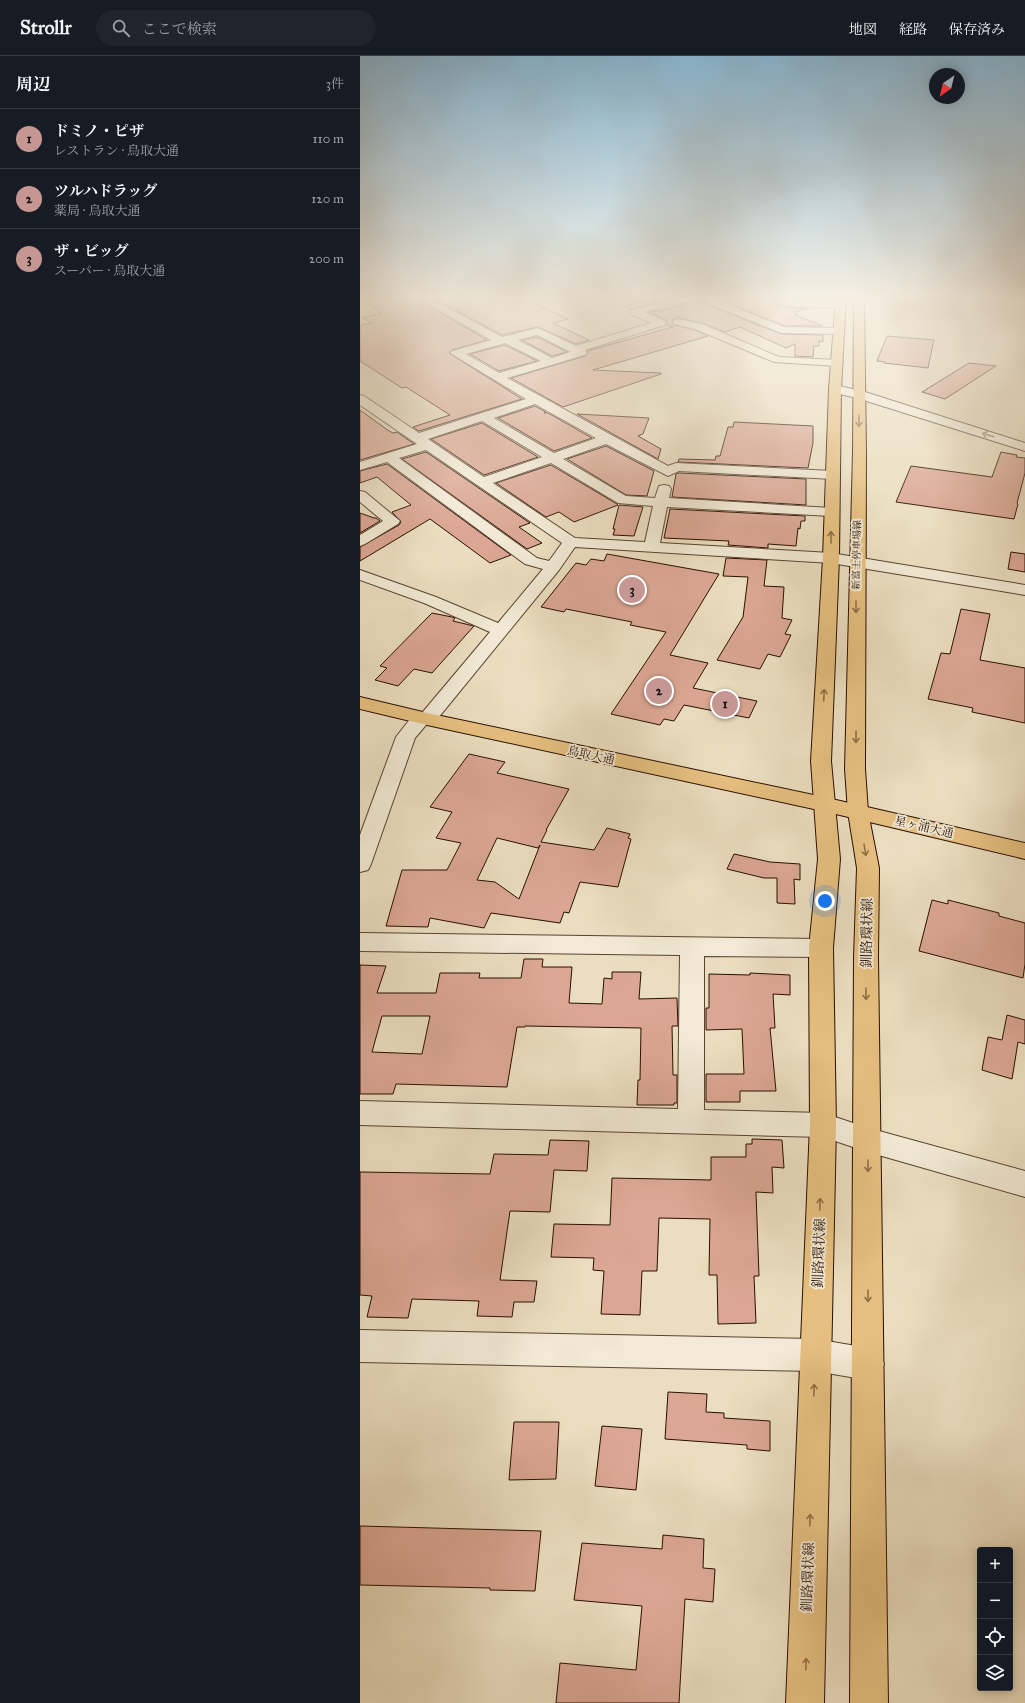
<!DOCTYPE html>
<html lang="ja">
<meta charset="utf-8">
<style>
body{margin:0;font-family:"IM FELL Great Primer","Noto Serif JP",serif;background:#20242c;color:#f1f3f6}
.controls{position:absolute;right:12px;bottom:12px;display:grid;overflow:hidden;border-radius:4px;box-shadow:0 2px 10px #0003}
.controls button{width:36px;height:36px;display:grid;place-items:center;padding:0;border:0;border-bottom:1px solid #363941;background:#171b24;color:#f1f3f6;font:20px sans-serif}
.compass{position:absolute;left:569px;top:12px;width:36px;height:36px;border-radius:50%;background:#171b24;box-shadow:0 2px 10px #0003;rotate:215deg}
.you{position:absolute;left:465px;top:845px;width:14px;height:14px;margin:-10px;border:3px solid #fff;border-radius:50%;background:#1a73e8;box-shadow:0 0 0 6px #1a73e833}
.badge{display:grid;place-items:center;width:26px;height:26px;border-radius:50%;background:#c59692;color:#111;font-size:13px;font-weight:700}
.pin{position:absolute;translate:-50% -50%;border:2px solid #fff;box-shadow:0 1px 4px #0006}
.list{margin:0;padding:0;list-style:none}
h2{display:flex;justify-content:space-between;align-items:center;height:52px;margin:0;padding:0 16px;font-size:17px}
h2 small{font-size:13px;font-weight:400;color:#9ea1a6}
.list li{display:grid;grid-template-columns:26px 1fr auto;gap:12px;align-items:center;box-sizing:border-box;height:60px;padding:0 16px;border-top:1px solid #363941}
.list b{display:block;font-size:15px;white-space:nowrap}
.list p{margin:0;font-size:13px;white-space:nowrap;color:#9ea1a6}
.list em{font-size:13px;font-style:normal;color:#9ea1a6}
.icon{flex:none;width:22px;height:22px;fill:none;stroke:currentColor;stroke-width:2;stroke-linecap:round;stroke-linejoin:round}
.map{position:relative;flex:none;width:665px;height:1647px;overflow:hidden}
header{display:flex;align-items:center;gap:24px;box-sizing:border-box;height:56px;padding:0 20px;background:#171b24;border-bottom:1px solid #363941}
header strong{font-size:19px}
nav{display:flex;gap:22px;margin-inline-start:auto;font-size:14px}
.search{width:280px;height:36px;background:#20242c;display:flex;align-items:center;gap:10px;box-sizing:border-box;padding:0 14px;border-radius:22px;color:#9ea1a6;font-size:15px}
main{display:flex}
aside{flex:1;background:#171b24}
.map>svg:first-child{display:block}
.building{fill:#dba794;stroke:#290f00;fill-rule:evenodd}
.lines{fill:none;stroke-linecap:round;stroke-linejoin:round}
.minor-casing{stroke:#5a4330;stroke-width:2}
.major-casing{stroke:#290f00;stroke-width:2}
.highway-casing{stroke:#290f00;stroke-width:2}
.minor{fill:#f2ead6;fill-rule:evenodd}
.major{fill:#e6bf80;fill-rule:evenodd}
.highway{fill:#e6bf80;fill-rule:evenodd}
.oneway{stroke:#917046}
.oneway2{stroke:#988776}
.labels{text-anchor:middle;dominant-baseline:central;stroke-width:3.5;stroke-linejoin:round;paint-order:stroke}
.far-street-label{font-size:10px;fill:#290f00;stroke:#f2ead6}
.street-label{font-size:12px;fill:#290f00;stroke:#f2ead6}
.near-street-label{font-size:14px;fill:#290f00;stroke:#f2ead6}
</style>
<header>
<strong>Strollr</strong>
<div class="search"><svg class="icon" aria-label="search" viewBox="0 0 24 24"><circle cx="10" cy="10" r="6"/><path d="M15 15l6 6"/></svg>ここで検索</div>
<nav><a>地図</a><a>経路</a><a>保存済み</a></nav>
</header>
<main>
<aside>
<h2>周辺<small>3件</small></h2>
<ul class="list">
<li><span class="badge">1</span><div><b>ドミノ・ピザ</b><p>レストラン · 鳥取大通</p></div><em>110 m</em></li>
<li><span class="badge">2</span><div><b>ツルハドラッグ</b><p>薬局 · 鳥取大通</p></div><em>120 m</em></li>
<li><span class="badge">3</span><div><b>ザ・ビッグ</b><p>スーパー · 鳥取大通</p></div><em>200 m</em></li>
</ul>
</aside>
<div class="map">
<svg width="665" height="1647" viewBox="0 0 665 1647">
<rect width="100%" height="100%" fill="#ebdec0"/>
<filter id="stains"><feTurbulence type="fractalNoise" baseFrequency=".005" numOctaves="4"/><feColorMatrix values="0 0 0 0 .2 0 0 0 0 .09 0 0 0 0 .02 0 0 0 .5 -.17"/></filter>
<radialGradient id="worn" r=".72"><stop offset=".6" stop-color="#630" stop-opacity="0"/><stop offset="1" stop-color="#630" stop-opacity=".3"/></radialGradient>
<path class="building" d="M0 242H56L127 284 92 294 89 297 162 343 59 375 53 371 90 359 46 331 42 332 0 305V269L12 267 2 262 22 257 0 244Z
M73 242H164L208 263 193 267 229 284 216 288 178 271 142 279Z
M295 242H312L271 253 265 250Z
M356 242H408L413 247 422 250 447 253 435 256 438 258 435 259 463 270H424Z
M337 243 338 245 421 278 463 279V286L459 285V290H454L453 301 435 300V288L426 292 380 271 365 276 342 267 318 262 313 263 312 267 314 269 335 274 348 280 233 314 301 317V318L203 351 151 322 225 300 228 297 227 295 313 271 307 269 306 264 289 256 296 255H300L335 245Z
M527 280 574 284 568 312 524 307 525 306 517 305Z
M177 281 207 296 192 300 162 284Z
M145 289 177 305 139 315 110 298Z
M609 307 636 310 585 343 562 336Z
M175 350 186 356 184 357H188L232 382 194 395 138 362Z
M0 354 29 375 33 377 37 376 54 388 0 404Z
M217 358 289 362 283 378 278 380 301 393 298 403Z
M374 366 453 370V387L448 412 318 406 319 403 355 404 356 400H360L368 371H373Z
M122 367 178 401 124 419 71 383Z
M246 390 294 415 287 440 266 439 207 403Z
M66 396 170 467 159 471 182 487 167 493 42 403Z
M641 396 657 399 656 401 665 402V417L657 447 658 448 654 463 536 446 551 410 632 421Z
M27 408 151 499 130 507 70 463 0 505V491L39 469 41 466 32 456 51 449 17 421 0 427V415Z
M191 409 257 448 258 449 214 466 199 456 186 461 136 427Z
M319 417 446 423V449L312 441 316 418Z
M259 449 283 451 274 480 253 479 255 473H253Z
M310 453 445 460V465H441L440 473 438 472 436 490 408 488V492L368 489 369 485 304 482Z
M0 457 14 462H16L20 465 0 477Z
M651 496 665 498V516L648 513Z
M247 498 359 518 310 599 348 607 333 632 397 645 389 662 324 649 314 665 304 663 300 669 251 658 306 576 270 569 272 566 206 553 204 556 181 551 216 507 226 509 231 503 244 505Z
M366 502 407 504 404 530 424 531 422 562 432 564 425 578 431 579 420 601 408 598 400 613 357 604 383 561 388 521 363 520Z
M601 553 630 558 620 604 665 612V667L612 656 613 652 568 643 581 597 590 598Z
M72 557 92 561 95 562 93 565 114 570 72 617 54 613 38 630 15 624 27 612 20 610Z
M109 698 145 706 137 717 209 733 186 774H187L181 786 234 794 247 772 270 778 268 782 271 783 258 831 220 826 209 857 204 856 200 867 131 857 124 872 70 862 68 871 26 870 42 814H87L101 787 76 782 92 756 70 751ZM137 782 178 792 180 789 159 843 135 826 117 824Z
M374 798 410 806 440 808V824L434 823 435 848 417 847V822H404L367 813Z
M572 844 588 848V844L639 857V860L665 867V908L663 922 559 895Z
M164 903H183L182 911H212L209 947 242 948 244 922 252 923V916H281L279 943 317 942 318 970H312L313 1019H317V1047H314V1049H277L278 1024H280L281 972 165 970V971H157L147 1031 36 1028 33 1038H0V909L26 910 17 937H76L80 917H120L119 922H161ZM22 960H70L62 998 12 996Z
M390 917 430 919V939L413 938 415 972H410L416 1035H380V1046H346V1018H384L382 973 346 974V952H349V918L390 919Z
M647 959 665 964V988L658 986 652 1023 622 1014 628 981 642 984Z
M392 1083 422 1084 424 1112 412 1111 413 1137 396 1136 399 1220H394L396 1267 358 1268 357 1219H349L350 1163 299 1162 297 1215H282L280 1259 241 1258 244 1215 233 1214 234 1202 191 1201 194 1168 250 1169 252 1122 351 1124V1101H386V1088H392Z
M190 1084 229 1085 227 1115 194 1114 190 1156 150 1155 140 1224 177 1225 174 1246H154L152 1261 117 1260 119 1245 52 1243 48 1262 7 1261 12 1240 0 1239V1116L130 1118 134 1098 188 1099Z
M308 1336 347 1338 346 1356 364 1357V1362L410 1365V1395L387 1393V1389L305 1383Z
M154 1366H199L196 1423 149 1424Z
M242 1370 282 1373 276 1434 235 1430Z
M0 1470 181 1475 175 1535 130 1534V1532L0 1529Z
M303 1479 344 1483 343 1512 355 1513 353 1546 325 1543 319 1647H196L200 1607 276 1614 282 1550 214 1544 222 1487 302 1493Z"/>
<g class="lines">
<defs>
<path id="minor" d="M57 242H70L142 281 178 272 216 290 291 267 271 258 270 256 271 254 319 242H336L335 244 300 254 296 253 285 256 305 265 306 267 305 269 225 294 227 297 225 299 147 322 308 410 316 407 473 415 478 416 480 419 478 422 473 423 319 415 308 420 246 388 203 403 266 440 295 442 299 430 304 429 309 430 311 433 309 442 471 452 476 453 478 456 476 459 471 460 307 451 300 487 471 497 665 529V539L471 507 215 491 199 514 74 667 66 669 55 682 11 808 8 814 0 816V779L36 681 54 658 62 657 130 576 64 547 0 524V514L76 541 138 567 183 513 165 508 27 406 0 414V406L57 388 0 349V339L4 340 59 377 166 343 90 297 92 295 131 284ZM177 279 209 295 210 296 192 302 158 284ZM145 287 181 305 139 317 106 298ZM175 348 236 382 194 397 134 362ZM122 365 182 401 124 421 68 383ZM66 394 202 487 189 505 177 502 39 402ZM191 407 258 447 293 450 285 486 215 482 133 427Z
M338 242H352L424 271 479 272 484 275 479 278 422 277 339 244Z
M409 242 481 245 486 248 481 251C465 251 419 254 409 242Z
M318 263 342 268 419 301 477 304 481 305 483 307 481 309 477 310 414 306 335 273 314 268 313 266 314 264Z
M475 329 505 336 665 387V395L497 342 471 336 469 333 471 330Z
M0 435 5 436 40 465 38 468 5 488 0 490V479L23 465 0 446Z
M0 877 461 883 469 886 473 892 469 898 461 901 344 900V1054L463 1057 508 1072 665 1115V1141L508 1096 463 1081 0 1069V1045L318 1053 320 899 0 895Z
M0 1274 455 1283 508 1292 519 1297 524 1308 519 1319 508 1324 455 1315 0 1306Z"/>
<path id="major" d="M476 242H486L481 333 479 502 471 705 480 803 473 892 476 1069 464 1647H426L450 1069 449 892 458 803 451 705 463 502 469 333Z
M494 242H504L506 396 505 713 508 756 519 812 518 901 528 1647H490L494 901 497 812 488 756 485 713 493 396Z"/>
<path id="highway" d="M0 641 67 657 463 741 665 787V803L463 755 67 669 0 653Z"/>
</defs>
<use href="#minor" class="minor-casing"/>
<use href="#major" class="major-casing"/>
<use href="#highway" class="highway-casing"/>
<use href="#minor" class="minor"/>
<use href="#major" class="major"/>
<use href="#highway" class="highway"/>
</g>
<defs><path id="oneway-shaft" d="M-6 0H5M1.5-3L5.5 0L1.5 3" fill="none" stroke-width="1.6" stroke-linecap="round" stroke-linejoin="round"/></defs>
<g class="oneway">
<use href="#oneway-shaft" transform="translate(499 365) rotate(90)"/>
<use href="#oneway-shaft" transform="translate(471 481) rotate(-90)"/>
<use href="#oneway-shaft" transform="translate(496 551) rotate(90)"/>
<use href="#oneway-shaft" transform="translate(464 639) rotate(-87)"/>
<use href="#oneway-shaft" transform="translate(496 681) rotate(90)"/>
<use href="#oneway-shaft" transform="translate(505 794) rotate(80)"/>
<use href="#oneway-shaft" transform="translate(506 938) rotate(89)"/>
<use href="#oneway-shaft" transform="translate(508 1110) rotate(90)"/>
<use href="#oneway-shaft" transform="translate(460 1148) rotate(-88)"/>
<use href="#oneway-shaft" transform="translate(508 1240) rotate(90)"/>
<use href="#oneway-shaft" transform="translate(454 1334) rotate(-88)"/>
<use href="#oneway-shaft" transform="translate(450 1464) rotate(-88)"/>
<use href="#oneway-shaft" transform="translate(446 1608) rotate(-88)"/>
</g>
<use class="oneway2" href="#oneway-shaft" transform="translate(628 379) rotate(-162)"/>
<linearGradient id="sky" x2="0" y2="1"><stop stop-color="#88b7d4"/><stop offset="0.51" stop-color="#f6f0e3"/><stop offset="1" stop-color="#f6f0e3" stop-opacity="0"/></linearGradient>
<rect width="665" height="473" fill="url(#sky)"/>
<g class="labels">
<g class="far-street-label">
<text transform="translate(497 499) rotate(-89)">新富士停車場線</text>
</g>
<g class="street-label">
<text transform="translate(231 699) rotate(12)">鳥取大通</text>
<text transform="translate(564 771) rotate(13)">星ヶ浦大通</text>
</g>
<g class="near-street-label">
<text transform="translate(507 877) rotate(-89)">釧路環状線</text>
<text transform="translate(459 1197) rotate(-88)">釧路環状線</text>
<text transform="translate(448 1521) rotate(-88)">釧路環状線</text>
</g>
</g>
<rect width="100%" height="100%" filter="url(#stains)"/>
<rect width="100%" height="100%" fill="url(#worn)"/>
</svg>
<div class="controls">
<button>+</button>
<button>−</button>
<button><svg class="icon" aria-label="locate" viewBox="0 0 24 24"><circle cx="12" cy="12" r="6"/><path d="M12 2v4M12 18v4M2 12h4M18 12h4"/></svg></button>
<button><svg class="icon" aria-label="layers" viewBox="0 0 24 24"><path d="M12 4l9 5-9 5-9-5zM3 14l9 5 9-5"/></svg></button>
</div>
<svg class="compass" viewBox="-18 -18 36 36"><path d="M0-13l5 13h-10z" fill="#e53935"/><path d="M0 13l5-13h-10z" fill="#9ea1a6"/></svg>
<div class="you"></div>
<div class="pin badge" style="left:365px;top:648px">1</div>
<div class="pin badge" style="left:299px;top:635px">2</div>
<div class="pin badge" style="left:272px;top:534px">3</div>
</div>
</main>
